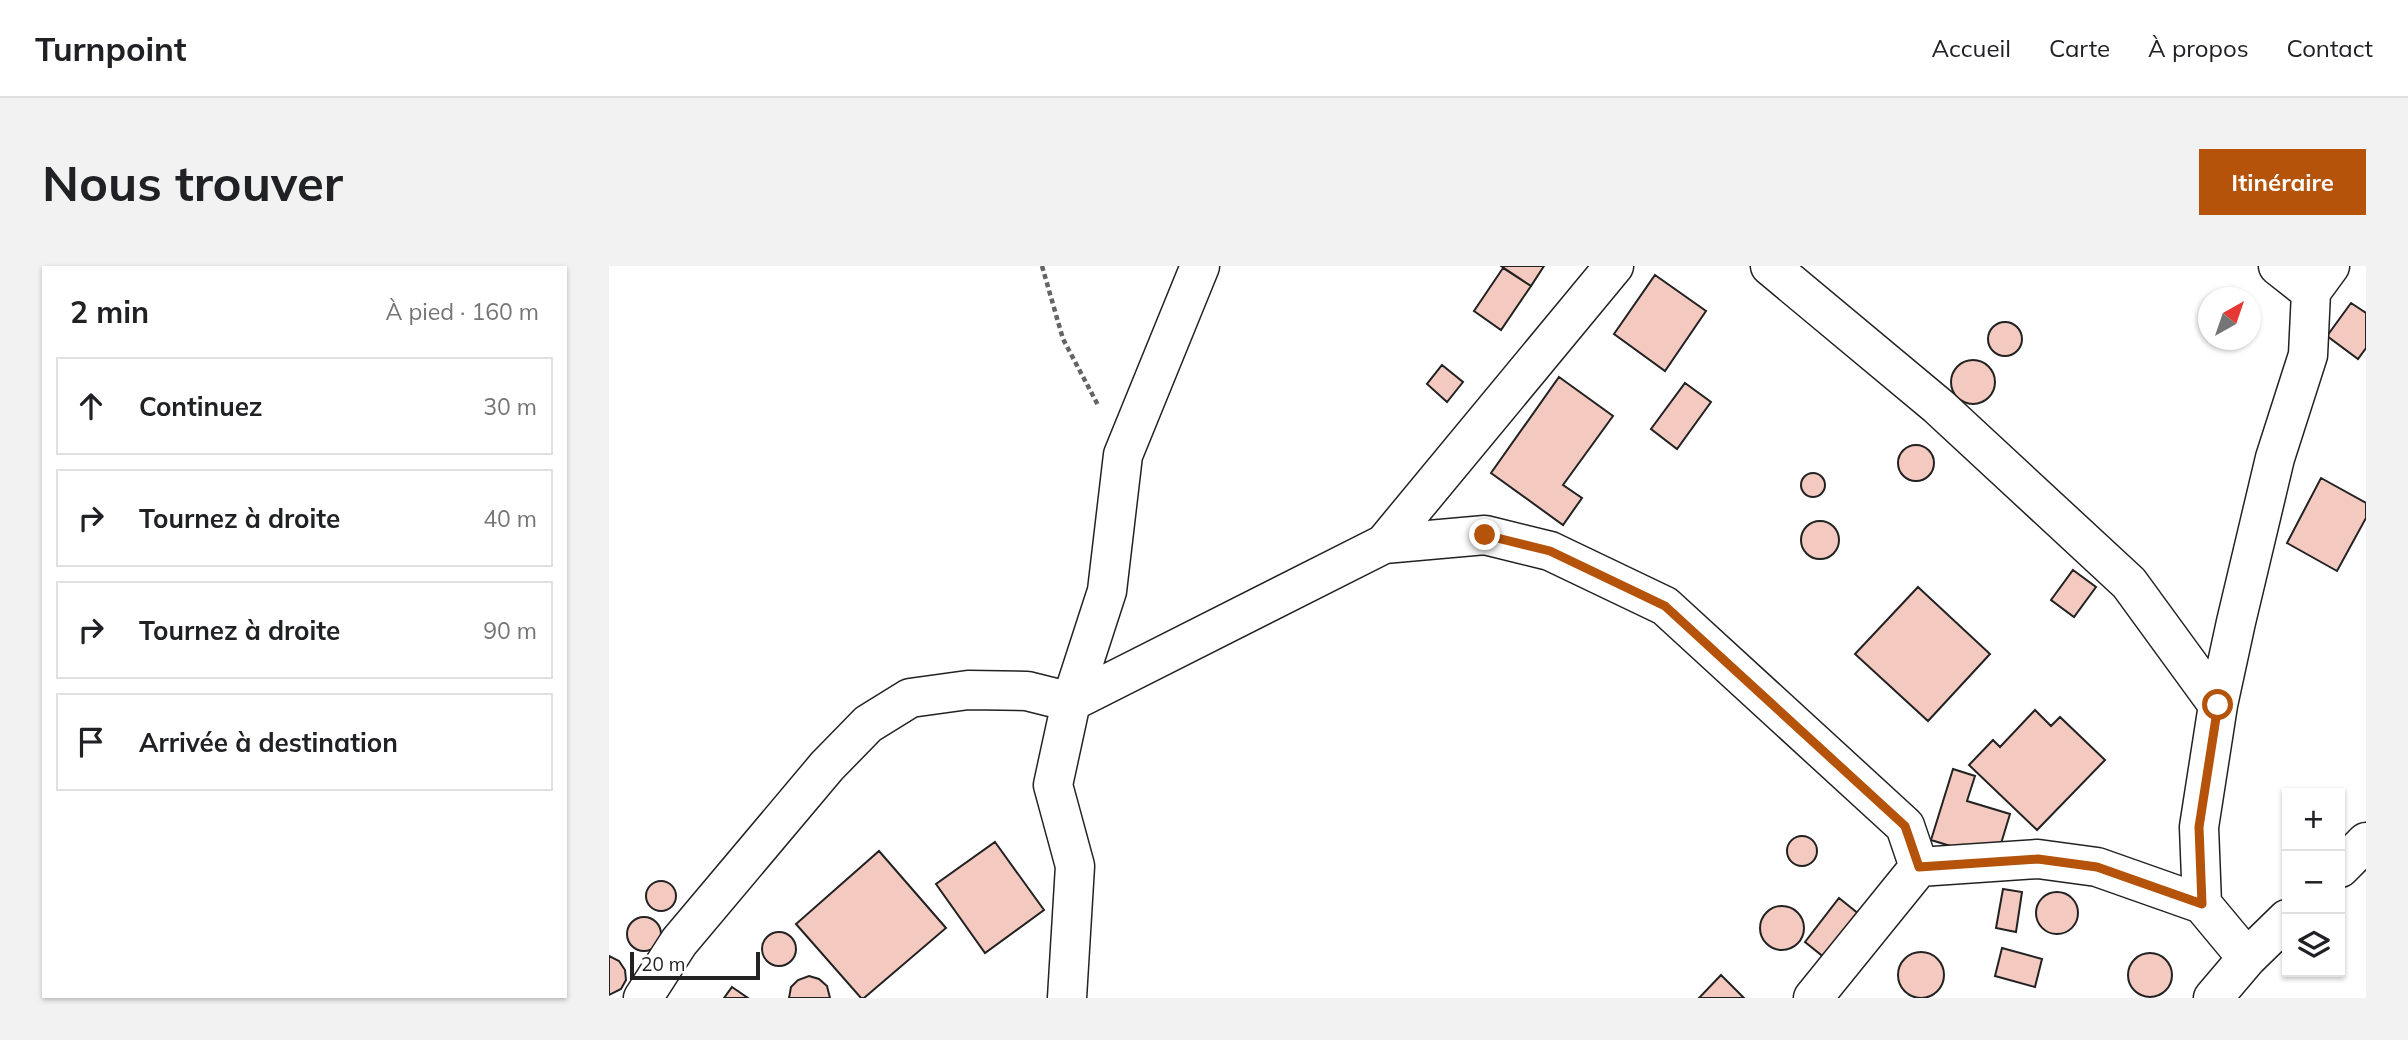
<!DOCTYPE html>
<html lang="fr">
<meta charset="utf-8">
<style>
body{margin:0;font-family:Mulish,sans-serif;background:#f2f2f2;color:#202124}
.controls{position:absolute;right:21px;bottom:21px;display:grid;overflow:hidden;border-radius:0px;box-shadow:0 2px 5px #0004}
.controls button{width:63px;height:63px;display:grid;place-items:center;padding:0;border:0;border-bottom:2px solid #e0e0e0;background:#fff;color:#202124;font:35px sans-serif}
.compass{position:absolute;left:1589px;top:21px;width:63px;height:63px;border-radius:50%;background:#fff;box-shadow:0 2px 5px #0004;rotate:40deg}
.scale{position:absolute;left:21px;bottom:18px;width:130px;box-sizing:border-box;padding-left:7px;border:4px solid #222;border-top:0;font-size:19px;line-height:24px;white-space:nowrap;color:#222;-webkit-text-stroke:5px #fff;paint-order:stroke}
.stop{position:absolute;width:21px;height:21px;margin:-16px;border:5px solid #b45309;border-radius:50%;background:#fff}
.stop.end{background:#b45309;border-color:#fff;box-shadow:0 2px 7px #0008}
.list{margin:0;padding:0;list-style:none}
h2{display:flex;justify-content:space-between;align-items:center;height:91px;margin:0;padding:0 28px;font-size:30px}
h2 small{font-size:23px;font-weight:400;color:#757577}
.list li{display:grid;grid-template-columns:46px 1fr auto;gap:21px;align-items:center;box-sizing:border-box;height:98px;margin:0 14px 14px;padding:0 14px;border:2px solid #e0e0e0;border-radius:0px}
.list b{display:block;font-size:26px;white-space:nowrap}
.list em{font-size:23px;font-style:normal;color:#757577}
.icon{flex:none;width:38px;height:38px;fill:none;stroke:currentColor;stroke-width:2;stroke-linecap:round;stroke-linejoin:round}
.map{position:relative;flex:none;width:1757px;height:732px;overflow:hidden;border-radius:0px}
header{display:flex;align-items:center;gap:42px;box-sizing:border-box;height:98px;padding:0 35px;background:#fff;border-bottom:2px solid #e0e0e0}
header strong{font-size:33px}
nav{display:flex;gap:38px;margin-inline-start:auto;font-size:24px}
.intro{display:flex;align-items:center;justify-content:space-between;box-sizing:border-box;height:168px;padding:0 42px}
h1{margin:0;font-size:49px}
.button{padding:18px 32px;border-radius:0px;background:#b45309;color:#fff;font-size:24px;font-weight:700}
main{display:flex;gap:42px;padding:0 42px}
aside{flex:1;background:#fff;border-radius:0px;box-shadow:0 2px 5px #0004}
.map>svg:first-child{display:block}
.building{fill:#f3c9c0;stroke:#222;stroke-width:2}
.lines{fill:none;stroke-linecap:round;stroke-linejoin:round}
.minor-casing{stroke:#222;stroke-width:41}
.path{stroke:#646464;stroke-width:4.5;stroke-dasharray:5 3.5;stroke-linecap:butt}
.minor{stroke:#fff;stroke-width:38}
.route{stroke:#b45309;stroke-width:9}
</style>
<header>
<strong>Turnpoint</strong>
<nav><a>Accueil</a><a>Carte</a><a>À propos</a><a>Contact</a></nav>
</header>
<div class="intro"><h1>Nous trouver</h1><a class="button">Itinéraire</a></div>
<main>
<aside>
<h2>2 min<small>À pied · 160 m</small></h2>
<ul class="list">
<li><svg class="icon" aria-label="ahead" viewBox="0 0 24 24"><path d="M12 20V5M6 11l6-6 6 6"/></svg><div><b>Continuez</b></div><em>30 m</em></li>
<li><svg class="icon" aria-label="right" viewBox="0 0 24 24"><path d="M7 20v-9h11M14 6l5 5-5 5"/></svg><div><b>Tournez à droite</b></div><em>40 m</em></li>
<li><svg class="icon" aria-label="right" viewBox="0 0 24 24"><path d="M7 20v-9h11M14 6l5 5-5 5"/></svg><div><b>Tournez à droite</b></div><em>90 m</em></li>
<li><svg class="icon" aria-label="arrive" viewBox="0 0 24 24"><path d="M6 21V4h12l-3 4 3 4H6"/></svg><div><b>Arrivée à destination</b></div></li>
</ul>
</aside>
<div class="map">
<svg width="1757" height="732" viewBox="0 0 1757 732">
<rect width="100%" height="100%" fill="#fff"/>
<path class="building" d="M892 0H935L922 20Z
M894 2 922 20 892 64 865 45Z
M1046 9 1097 45 1056 105 1005 68Z
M1742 37 1757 47V82L1749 93 1718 70Z
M1379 73a17 17 0 1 1 34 0a17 17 0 1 1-34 0Z
M1342 116a22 22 0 1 1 44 0a22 22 0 1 1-44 0Z
M833 99 854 116 838 136 818 118Z
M950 111 1004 150 954 219 973 232 954 259 882 207Z
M1076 117 1102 136 1068 183 1042 163Z
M1289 197a18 18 0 1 1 36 0a18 18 0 1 1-36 0Z
M1192 219a12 12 0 1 1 24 0a12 12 0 1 1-24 0Z
M1712 212 1757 237V252L1728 305 1678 277Z
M1192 274a19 19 0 1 1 38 0a19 19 0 1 1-38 0Z
M1464 304 1487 321 1465 351 1442 334Z
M1309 321 1381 388 1319 455 1246 388Z
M1426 444 1442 460 1451 451 1496 494 1428 564 1360 499 1384 474 1391 481Z
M1344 503 1366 510 1358 535 1401 548 1387 594 1322 574Z
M1178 585a15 15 0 1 1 30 0a15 15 0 1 1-30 0Z
M386 576 435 644 376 687 327 618Z
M270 585 337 662 255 732H252L187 658Z
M37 630a15 15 0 1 1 30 0a15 15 0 1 1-30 0Z
M1394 623 1413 626 1407 666 1387 662Z
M1427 647a21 21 0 1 1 42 0a21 21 0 1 1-42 0Z
M1230 632 1256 653 1221 696 1196 676Z
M1151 662a22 22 0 1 1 44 0a22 22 0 1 1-44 0Z
M18 668a17 17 0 1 1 34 0a17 17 0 1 1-34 0Z
M153 683a17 17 0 1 1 34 0a17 17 0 1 1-34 0Z
M1393 682 1433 693 1426 721 1386 710Z
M1289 709a23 23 0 1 1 46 0a23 23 0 1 1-46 0Z
M1519 709a22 22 0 1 1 44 0a22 22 0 1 1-44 0Z
M0 690 10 695 16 704 17 714 12 723 0 729Z
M1112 709 1135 732H1090Z
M200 710 210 713 218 720 221 732H180L182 721 189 714Z
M123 721 139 732H115Z"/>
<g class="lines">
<defs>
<path id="minor" d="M1161 0 1329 140 1520 317 1609 439
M1669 0 1702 26
M775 278 1005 0
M1310 601 1429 593 1488 601 1593 638
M1731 602 1757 576
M1638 692 1593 638 1590 561 1609 439 1627 356 1666 192 1699 89 1702 26 1721 0
M34 732 70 676 218 500 259 458 301 432 359 424 418 425 462 436 775 278 876 269 941 285 1056 340 1296 560 1310 601 1204 732
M458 732 466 600 444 519 462 436 498 325 514 189 591 0
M1604 732 1638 692 1678 653"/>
</defs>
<use href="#minor" class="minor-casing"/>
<path class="path" d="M433 0 454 73 490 141"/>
<use href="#minor" class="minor"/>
</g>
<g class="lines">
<path class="route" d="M876 269 941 285 1056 340 1296 560 1310 601 1429 593 1488 601 1593 638 1590 561 1609 439"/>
</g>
</svg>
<div class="controls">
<button>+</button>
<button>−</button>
<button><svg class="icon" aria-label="layers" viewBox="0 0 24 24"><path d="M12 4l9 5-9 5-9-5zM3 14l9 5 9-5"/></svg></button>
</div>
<svg class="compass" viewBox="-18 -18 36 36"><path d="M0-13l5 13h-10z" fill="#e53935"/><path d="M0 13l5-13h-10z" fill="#757577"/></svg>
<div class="scale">20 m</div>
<div class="stop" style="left:1609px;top:439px"></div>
<div class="stop end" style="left:876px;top:269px"></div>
</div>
</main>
